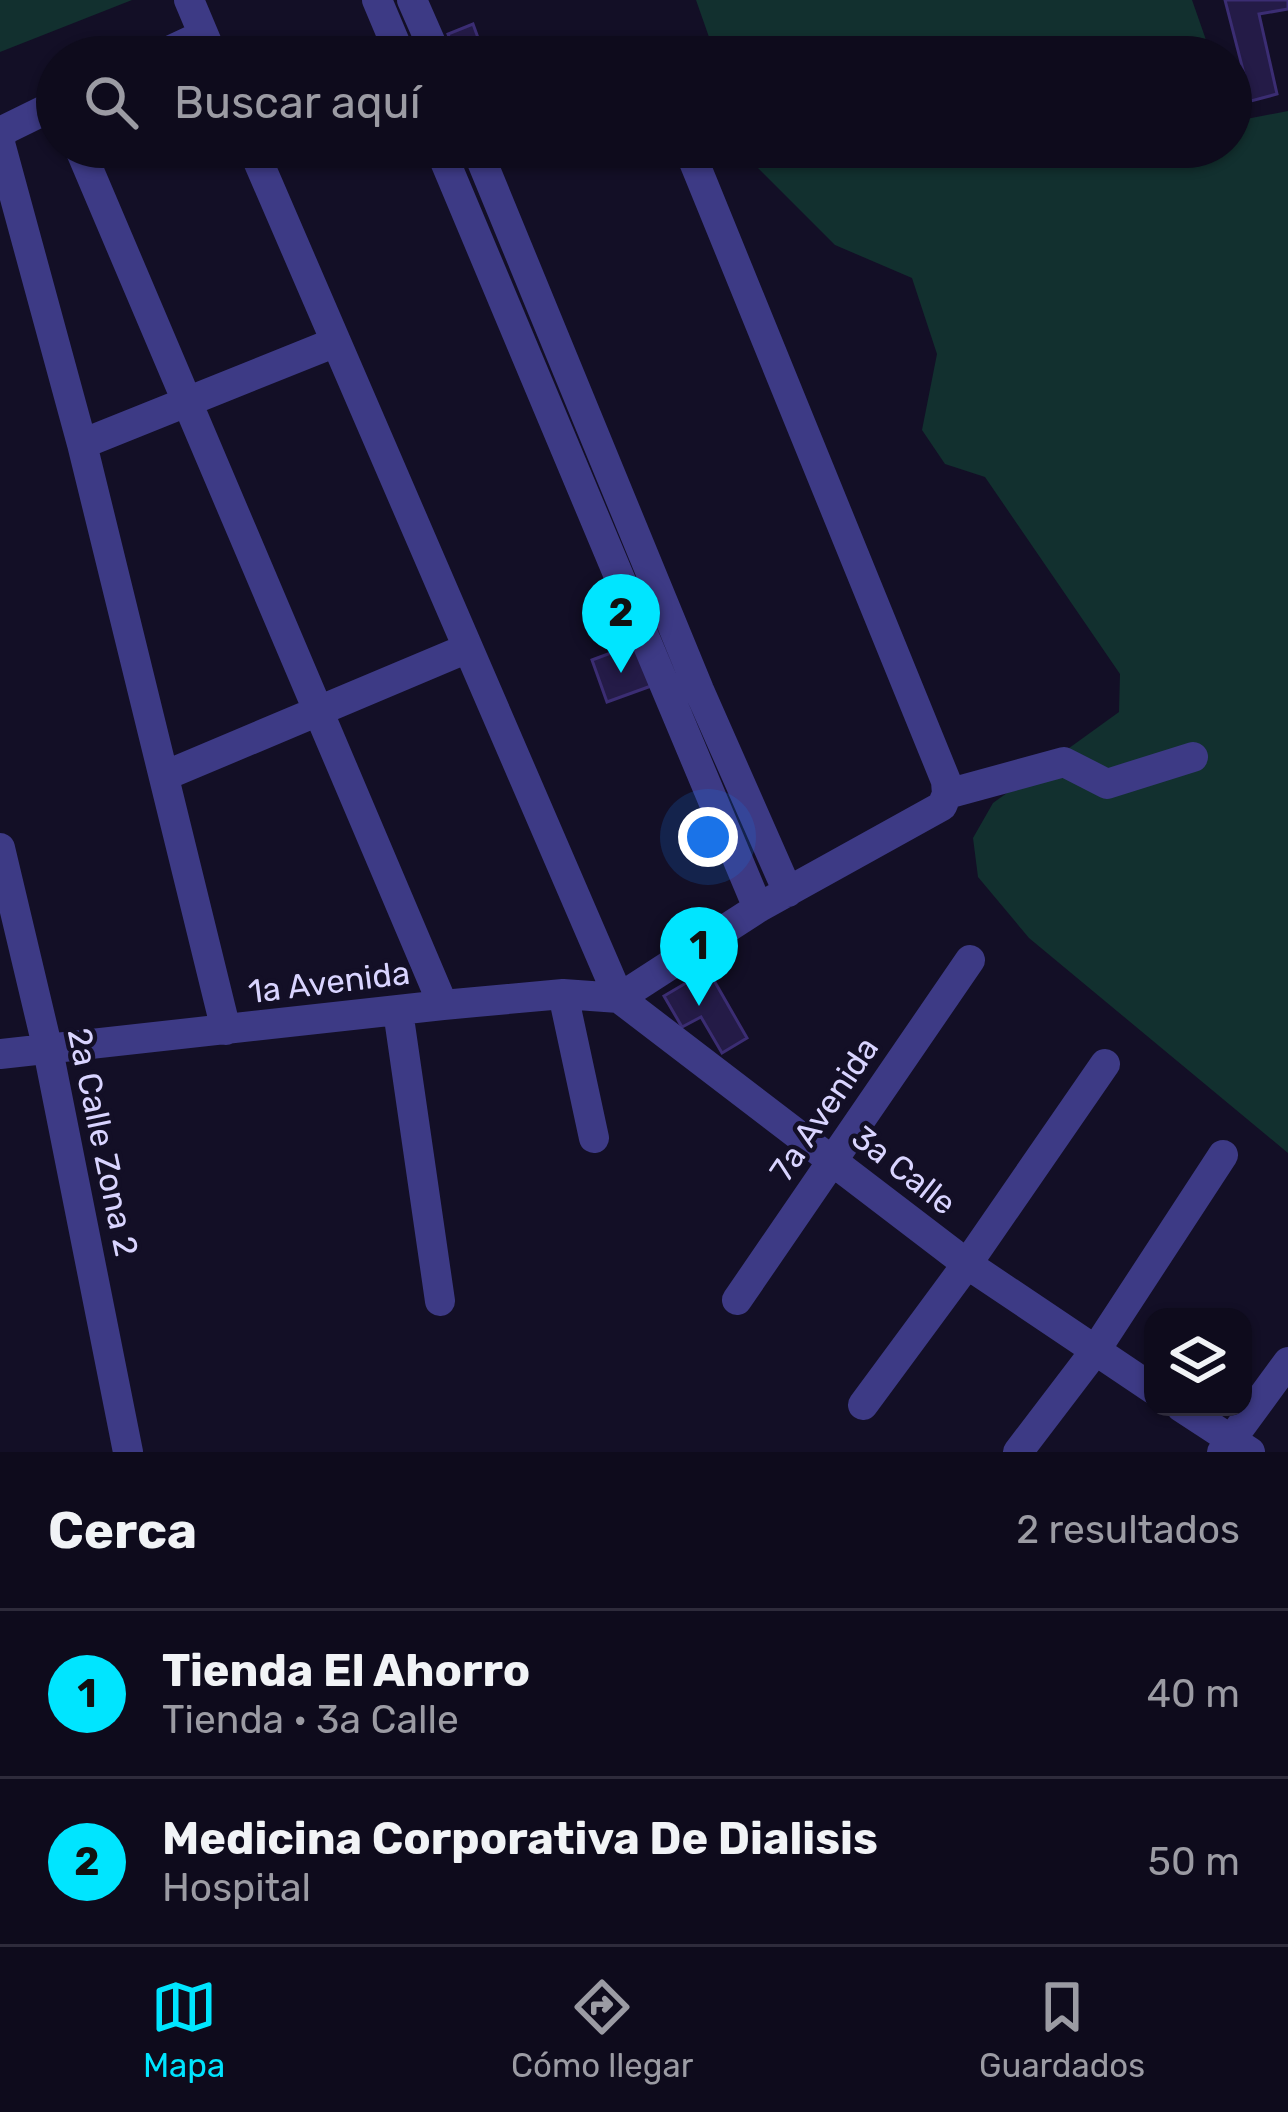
<!DOCTYPE html>
<html lang="es">
<meta charset="utf-8">
<style>
body{margin:0;font-family:Rubik,sans-serif;background:#171425;color:#f1f3f6}
.controls{position:absolute;right:36px;bottom:36px;display:grid;overflow:hidden;border-radius:24px;box-shadow:0 3px 9px #0004}
.controls button{width:108px;height:108px;display:grid;place-items:center;padding:0;border:0;border-bottom:3px solid #2e2b3b;background:#0e0b1c;color:#f1f3f6;font:60px sans-serif}
.you{position:absolute;left:708px;top:837px;width:42px;height:42px;margin:-30px;border:9px solid #fff;border-radius:50%;background:#1a73e8;box-shadow:0 0 0 18px #1a73e833}
.badge{display:grid;place-items:center;width:78px;height:78px;border-radius:50%;background:#00e5ff;color:#111;font-size:39px;font-weight:700}
.pin{position:absolute;translate:-50% -99px;filter:drop-shadow(0 3px 6px #0008)}
.pin::after{content:'';position:absolute;top:63px;width:42px;height:36px;background:inherit;clip-path:polygon(0 0,100% 0,50% 100%)}
.list{margin:0;padding:0;list-style:none}
h2{display:flex;justify-content:space-between;align-items:center;height:156px;margin:0;padding:0 48px;font-size:51px}
h2 small{font-size:39px;font-weight:400;color:#9b9ba3}
.list li{display:grid;grid-template-columns:78px 1fr auto;gap:36px;align-items:center;box-sizing:border-box;height:168px;padding:0 48px;border-top:3px solid #2e2b3b}
.list b{display:block;font-size:45px;white-space:nowrap}
.list p{margin:0;font-size:39px;white-space:nowrap;color:#9b9ba3}
.list em{font-size:39px;font-style:normal;color:#9b9ba3}
.icon{flex:none;width:66px;height:66px;fill:none;stroke:currentColor;stroke-width:2;stroke-linecap:round;stroke-linejoin:round}
.map{position:relative;flex:none;width:1288px;height:1452px;overflow:hidden}
.search{position:absolute;background:#0e0b1c;box-shadow:0 3px 9px #0004;left:36px;right:36px;top:36px;height:132px;display:flex;align-items:center;gap:30px;box-sizing:border-box;padding:0 42px;border-radius:66px;color:#9b9ba3;font-size:45px}
.sheet{height:492px;background:#0e0b1c}
nav{display:flex;justify-content:space-around;align-items:center;box-sizing:border-box;height:168px;border-top:3px solid #2e2b3b;background:#0e0b1c;font-size:33px;color:#9b9ba3}
nav a{display:grid;justify-items:center;gap:6px}
nav .on{color:#00e5ff}
.map>svg:first-child{display:block}
.green{fill:#12302f}
.building{fill:#241b47;stroke:#3b2d73;stroke-width:3}
.lines{fill:none;stroke-linecap:round;stroke-linejoin:round}
.minor{stroke:#3d3a85;stroke-width:30}
.labels{text-anchor:middle;dominant-baseline:central;stroke-width:9;stroke-linejoin:round;paint-order:stroke}
.street-label{font-size:33px;fill:#d9d4ff;stroke:#130f26}
</style>
<div class="map">
<svg width="1288" height="1452" viewBox="0 0 1288 1452">
<rect width="100%" height="100%" fill="#130f26"/>
<path class="green" d="M0 0H132L0 52Z
M696 0H1192L1212 57H716Z
M1231 108 1236 121 1288 111V1153L1029 938 978 877 973 838 993 803 1119 712 1120 674 985 477 945 464 922 430 937 354 912 278 835 245 745 155 743 147H1231Z"/>
<path class="building" d="M1225 0H1288V9L1259 14 1277 94 1251 101Z
M473 24 485 57H457L448 34Z
M635 644 651 686 607 702 592 660Z
M708 970 747 1038 722 1053 701 1017 682 1027 664 996Z"/>
<g class="lines">
<path class="minor" d="M189 0 213 57
M377 0 401 57
M412 0 437 57
M156 57 203 35
M57 104 2 131 0 143 82 444 226 1030
M79 147 443 1005
M252 147 619 998 967 1264 1153 1389
M439 147 758 908
M476 147 699 690 788 892
M82 444 336 342
M164 776 468 648
M947 794 1064 762 1107 784 1193 757
M0 848 48 1050 128 1452
M563 994 594 1138
M619 998 758 908 942 806 947 794 946 781 688 147
M398 1011 440 1301
M0 1054 443 1005 563 994 619 998
M737 1300 970 960
M863 1405 967 1264 1105 1064
M1181 1407 1250 1452
M1018 1452 1095 1351 1223 1155
M1222 1452 1288 1362"/>
</g>
<g class="labels">
<g class="street-label">
<text transform="translate(329 982) rotate(-7)">1a Avenida</text>
<text transform="translate(824 1109) rotate(-56)">7a Avenida</text>
<text transform="translate(103 1142) rotate(78)">2a Calle Zona 2</text>
<text transform="translate(904 1170) rotate(38)">3a Calle</text>
</g>
</g>
</svg>
<div class="controls">
<button><svg class="icon" aria-label="layers" viewBox="0 0 24 24"><path d="M12 4l9 5-9 5-9-5zM3 14l9 5 9-5"/></svg></button>
</div>
<div class="you"></div>
<div class="pin badge" style="left:699px;top:1006px">1</div>
<div class="pin badge" style="left:621px;top:673px">2</div>
<div class="search"><svg class="icon" aria-label="search" viewBox="0 0 24 24"><circle cx="10" cy="10" r="6"/><path d="M15 15l6 6"/></svg>Buscar aquí</div>
</div>
<section class="sheet">
<h2>Cerca<small>2 resultados</small></h2>
<ul class="list">
<li><span class="badge">1</span><div><b>Tienda El Ahorro</b><p>Tienda · 3a Calle</p></div><em>40 m</em></li>
<li><span class="badge">2</span><div><b>Medicina Corporativa De Dialisis</b><p>Hospital</p></div><em>50 m</em></li>
</ul>
</section>
<nav>
<a class="on"><svg class="icon" aria-label="map" viewBox="0 0 24 24"><path d="M3 6l6-2 6 2 6-2v14l-6 2-6-2-6 2zM9 4v14M15 6v14"/></svg>Mapa</a>
<a><svg class="icon" aria-label="directions" viewBox="0 0 24 24"><path d="M12 3l9 9-9 9-9-9zM9 14v-3h6M13 9l2 2-2 2"/></svg>Cómo llegar</a>
<a><svg class="icon" aria-label="saved" viewBox="0 0 24 24"><path d="M7 4h10v16l-5-4-5 4z"/></svg>Guardados</a>
</nav>
